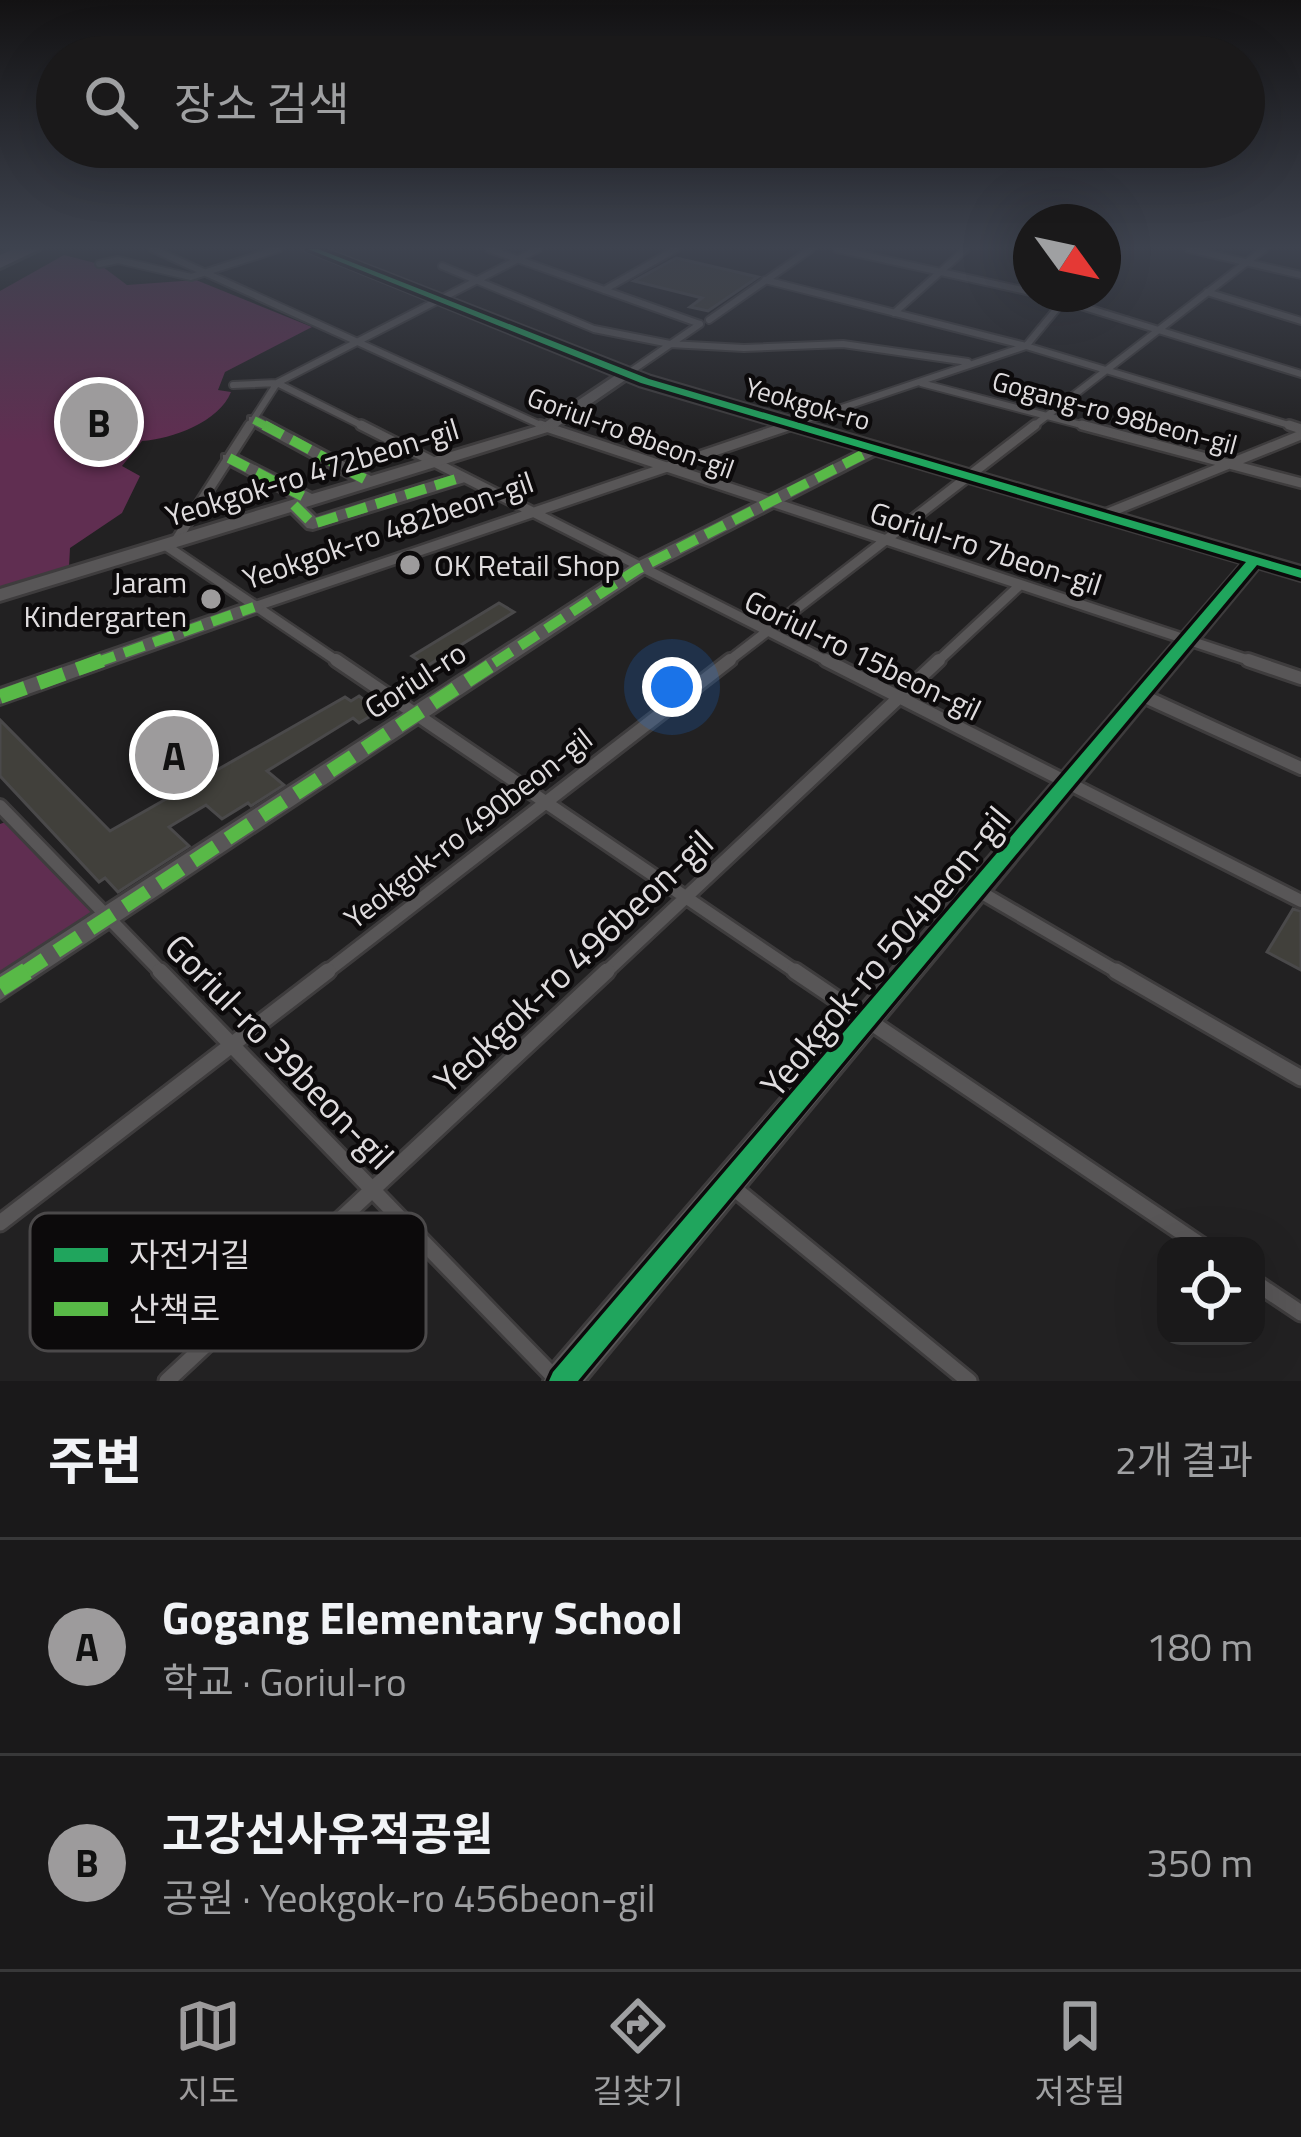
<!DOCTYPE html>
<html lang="ko">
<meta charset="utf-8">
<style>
body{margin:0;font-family:"Titillium Web","Noto Sans KR",sans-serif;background:#232223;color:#f1f3f6}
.controls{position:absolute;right:36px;bottom:36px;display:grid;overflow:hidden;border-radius:24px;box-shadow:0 12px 48px #0002}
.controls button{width:108px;height:108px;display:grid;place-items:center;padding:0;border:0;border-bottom:3px solid #383839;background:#1a191a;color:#f1f3f6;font:60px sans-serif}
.compass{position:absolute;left:1013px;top:204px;width:108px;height:108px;border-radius:50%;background:#1a191a;box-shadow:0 12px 48px #0002;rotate:123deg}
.you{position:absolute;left:672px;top:687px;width:42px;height:42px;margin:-30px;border:9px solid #fff;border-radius:50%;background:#1a73e8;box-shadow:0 0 0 18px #1a73e833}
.badge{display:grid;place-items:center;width:78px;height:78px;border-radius:50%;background:#9d9b9c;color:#111;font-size:39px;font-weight:700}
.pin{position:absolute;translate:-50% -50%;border:6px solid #fff;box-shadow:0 3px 12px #0006}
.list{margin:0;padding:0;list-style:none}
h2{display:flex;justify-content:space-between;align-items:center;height:156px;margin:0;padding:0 48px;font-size:51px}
h2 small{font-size:39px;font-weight:400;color:#9fa0a2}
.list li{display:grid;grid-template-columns:78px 1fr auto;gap:36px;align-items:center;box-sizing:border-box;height:216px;padding:0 48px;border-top:3px solid #383839}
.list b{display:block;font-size:45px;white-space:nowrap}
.list p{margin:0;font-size:39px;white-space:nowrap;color:#9fa0a2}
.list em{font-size:39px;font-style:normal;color:#9fa0a2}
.icon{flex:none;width:66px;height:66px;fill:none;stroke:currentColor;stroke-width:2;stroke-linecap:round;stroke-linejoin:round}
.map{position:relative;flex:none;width:1301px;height:1381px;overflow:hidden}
.search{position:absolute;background:#1a191a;box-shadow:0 12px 48px #0002;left:36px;right:36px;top:36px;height:132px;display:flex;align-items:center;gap:30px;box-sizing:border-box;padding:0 42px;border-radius:66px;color:#9fa0a2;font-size:45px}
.sheet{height:588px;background:#1a191a}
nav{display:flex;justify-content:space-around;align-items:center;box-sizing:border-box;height:168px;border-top:3px solid #383839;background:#1a191a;font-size:33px;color:#9fa0a2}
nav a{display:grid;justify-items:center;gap:6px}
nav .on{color:#9d9b9c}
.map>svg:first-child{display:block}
.green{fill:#602e51}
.building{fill:#41403b;stroke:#4a494a;stroke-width:3}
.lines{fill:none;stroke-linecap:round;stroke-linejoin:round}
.service-far3-casing{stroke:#3e3c3d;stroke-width:10}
.service-far2-casing{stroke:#3e3c3d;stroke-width:14}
.service-far1-casing{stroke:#3e3c3d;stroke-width:18}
.service-casing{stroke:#3e3c3d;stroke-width:21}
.minor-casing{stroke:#3e3c3d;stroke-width:6}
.tertiary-casing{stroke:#3e3c3d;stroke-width:6}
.motorway-casing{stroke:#3e3c3d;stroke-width:6}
.service-far3{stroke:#585657;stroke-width:6}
.service-far2{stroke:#585657;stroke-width:9}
.service-far1{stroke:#585657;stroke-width:12}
.service{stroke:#585657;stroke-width:15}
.minor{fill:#585657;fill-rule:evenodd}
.tertiary{fill:#585657;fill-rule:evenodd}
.motorway{fill:#695e66;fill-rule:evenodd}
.quiet-far3{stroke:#58b947;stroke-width:8;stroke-dasharray:15 8;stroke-linecap:butt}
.quiet-far2{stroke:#58b947;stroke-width:10;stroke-dasharray:21 10;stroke-linecap:butt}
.quiet-far1{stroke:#58b947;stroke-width:14;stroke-dasharray:27 14;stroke-linecap:butt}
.quiet{stroke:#58b947;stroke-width:18;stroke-dasharray:36 18;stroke-linecap:butt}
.cycleway-casing{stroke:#0c0a0b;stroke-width:7}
.cycleway{fill:#20a55d;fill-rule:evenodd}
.poi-dot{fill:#9d9b9c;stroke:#0c0a0b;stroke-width:4.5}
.labels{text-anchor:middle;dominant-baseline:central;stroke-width:9;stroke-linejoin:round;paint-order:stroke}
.far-street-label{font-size:27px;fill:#dfdcde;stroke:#0c0a0b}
.street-label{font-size:30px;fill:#dfdcde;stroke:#0c0a0b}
.poi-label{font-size:30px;fill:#dfdcde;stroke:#0c0a0b;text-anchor:start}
.near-street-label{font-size:36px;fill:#dfdcde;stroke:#0c0a0b}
.key{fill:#0c0a0b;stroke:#4b494a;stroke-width:3}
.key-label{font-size:33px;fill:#dfdcde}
</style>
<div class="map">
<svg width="1301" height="1381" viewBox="0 0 1301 1381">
<rect width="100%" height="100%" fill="#222122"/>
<path class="green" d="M64 255 99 264 127 285 196 280 312 327 225 372 218 390 231 392C219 422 172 439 142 441L122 466 140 476 122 513 70 548 69 567 0 588V291Z
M8 821 100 917 0 981V824Z"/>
<path class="building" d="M676 258 741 273 758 277 708 311 690 307 702 298 634 281Z
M499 603 514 612 427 666 412 656Z
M359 696 379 711 359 723 353 718 267 771 284 785 251 806 248 803 222 819 206 805 169 827 189 846 118 892 105 878 99 882 0 776V720L110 831 345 697 351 701Z
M1293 909 1301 911V970L1267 952Z"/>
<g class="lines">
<defs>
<path id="service-far3" d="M153 249 547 428
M489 249 700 324
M837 249 1031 292
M1189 249 1301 275
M99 264 118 260 191 277 278 249
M442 266 594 329 670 344 744 348 843 344 968 362
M765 280 1026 346 1299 428
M604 290 676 249
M1207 292 1301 321
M1042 294 1301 374
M894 313 966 249
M709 320 811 249
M627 374 700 324
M921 383 1093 428
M233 385 277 383 367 428
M248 428 277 383 538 249
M782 428 1026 346 1069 294
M1031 428 1264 249"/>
<path id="service-far2" d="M361 425 831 663
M540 425 1257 663
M1082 425 1301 483
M1289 425 1301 429
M1103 515 1301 435
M175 542 250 425
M165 545 340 663
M254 607 791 425
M726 663 1035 425
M936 663 1020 585"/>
<path id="service-far1" d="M336 660 799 974
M826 660 1301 901
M1248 660 1301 678
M1141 695 1301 768
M0 806 163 974
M977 890 1121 974
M324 974 730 660
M604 974 939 660"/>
<path id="service" d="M160 971 558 1381
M795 971 1202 1246
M1116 971 1301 1078
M730 1185 969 1381
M0 1223 328 971
M1256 1283 1301 1313
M167 1381 607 971"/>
<path id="minor" d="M622 371 634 374 551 431 306 507 316 517 459 473 467 478 465 482 313 529 307 528 291 512 0 601V589L295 499 223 461V455H235L312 494 356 481 249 423V417H259L371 476 541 425Z
M876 443 882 445V451L645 573 0 1000V974L631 565Z
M1255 555 1264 560 1261 564 585 1381H544L549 1368 1249 556Z
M254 601 264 607 261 611 0 704V689Z"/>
<path id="tertiary" d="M305 249H323L651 377 1301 567V580L639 385Z"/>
<path id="motorway" d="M14 249H40L0 268V255Z"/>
</defs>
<use href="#service-far3" class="service-far3-casing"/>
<use href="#service-far2" class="service-far2-casing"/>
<use href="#service-far1" class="service-far1-casing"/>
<use href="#service" class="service-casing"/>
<use href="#minor" class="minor-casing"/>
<use href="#tertiary" class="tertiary-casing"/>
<use href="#motorway" class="motorway-casing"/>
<use href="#service-far3" class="service-far3"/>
<use href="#service-far2" class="service-far2"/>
<use href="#service-far1" class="service-far1"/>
<use href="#service" class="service"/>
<use href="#minor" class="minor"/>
<use href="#tertiary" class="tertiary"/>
<use href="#motorway" class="motorway"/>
<path class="quiet-far3" d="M254 420 270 428"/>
<path class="quiet-far2" d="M264 425 370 482
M229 458 310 500
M294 505 313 524 459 478
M95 663 254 607
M494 663 638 569 876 448"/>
<path class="quiet-far1" d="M0 697 103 660
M22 974 499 660"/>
<path class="quiet" d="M0 988 27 971"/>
<defs>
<path id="cycleway" d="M308 249H318L649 379 1301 570V578L1257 565 578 1381H549L553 1372 1246 562 641 383Z"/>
</defs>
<use href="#cycleway" class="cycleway-casing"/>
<use href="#cycleway" class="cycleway"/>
</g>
<linearGradient id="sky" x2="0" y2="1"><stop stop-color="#131213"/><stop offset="0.56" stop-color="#3e434f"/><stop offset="1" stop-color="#3e434f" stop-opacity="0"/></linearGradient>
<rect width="1301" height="442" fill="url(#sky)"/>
<g class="poi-dot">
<circle cx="410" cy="565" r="12"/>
<circle cx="211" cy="599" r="12"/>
</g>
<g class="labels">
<g class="far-street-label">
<text transform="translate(808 403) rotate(16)">Yeokgok-ro</text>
<text transform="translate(1115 412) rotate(15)">Gogang-ro 98beon-gil</text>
<text transform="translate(631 432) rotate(20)">Goriul-ro 8beon-gil</text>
</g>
<g class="street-label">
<text transform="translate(312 472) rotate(-17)">Yeokgok-ro 472beon-gil</text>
<text transform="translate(388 530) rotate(-19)">Yeokgok-ro 482beon-gil</text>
<text transform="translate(986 548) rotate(18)">Goriul-ro 7beon-gil</text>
<text transform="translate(863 655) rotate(26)">Goriul-ro 15beon-gil</text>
<text transform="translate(415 680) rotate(-33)">Goriul-ro</text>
<text transform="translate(468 828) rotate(-38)">Yeokgok-ro 490beon-gil</text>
</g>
<g class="poi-label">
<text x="434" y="565">OK Retail Shop</text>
<text x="187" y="582" text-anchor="end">Jaram<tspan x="187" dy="34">Kindergarten</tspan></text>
</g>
<g class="near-street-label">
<text transform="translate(885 951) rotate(-50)">Yeokgok-ro 504beon-gil</text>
<text transform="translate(573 961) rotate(-43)">Yeokgok-ro 496beon-gil</text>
<text transform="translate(280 1051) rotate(46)">Goriul-ro 39beon-gil</text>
</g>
</g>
<rect x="30" y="1213" width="396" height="138" rx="18" class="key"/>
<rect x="54" y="1248" width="54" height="14" fill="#20a55d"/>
<rect x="54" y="1302" width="54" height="14" fill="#58b947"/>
<g class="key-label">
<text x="129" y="1267">자전거길</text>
<text x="129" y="1321">산책로</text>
</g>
</svg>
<div class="controls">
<button><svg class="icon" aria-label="locate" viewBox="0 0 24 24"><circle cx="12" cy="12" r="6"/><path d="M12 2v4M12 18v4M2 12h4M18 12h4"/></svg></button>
</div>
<svg class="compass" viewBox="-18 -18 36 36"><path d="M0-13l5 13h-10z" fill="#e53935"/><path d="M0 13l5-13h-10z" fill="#9fa0a2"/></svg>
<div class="you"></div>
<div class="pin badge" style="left:174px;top:755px">A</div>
<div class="pin badge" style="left:99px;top:422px">B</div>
<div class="search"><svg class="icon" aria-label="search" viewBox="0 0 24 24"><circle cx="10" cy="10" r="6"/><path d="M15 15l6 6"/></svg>장소 검색</div>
</div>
<section class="sheet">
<h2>주변<small>2개 결과</small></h2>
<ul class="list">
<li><span class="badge">A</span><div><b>Gogang Elementary School</b><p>학교 · Goriul-ro</p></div><em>180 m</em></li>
<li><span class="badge">B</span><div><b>고강선사유적공원</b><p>공원 · Yeokgok-ro 456beon-gil</p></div><em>350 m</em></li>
</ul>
</section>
<nav>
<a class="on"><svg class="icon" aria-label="map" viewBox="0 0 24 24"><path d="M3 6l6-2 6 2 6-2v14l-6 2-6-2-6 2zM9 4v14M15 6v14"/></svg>지도</a>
<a><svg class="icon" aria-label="directions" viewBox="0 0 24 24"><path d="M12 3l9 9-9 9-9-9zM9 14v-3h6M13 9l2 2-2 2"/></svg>길찾기</a>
<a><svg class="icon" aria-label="saved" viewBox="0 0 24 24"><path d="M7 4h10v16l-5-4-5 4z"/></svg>저장됨</a>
</nav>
